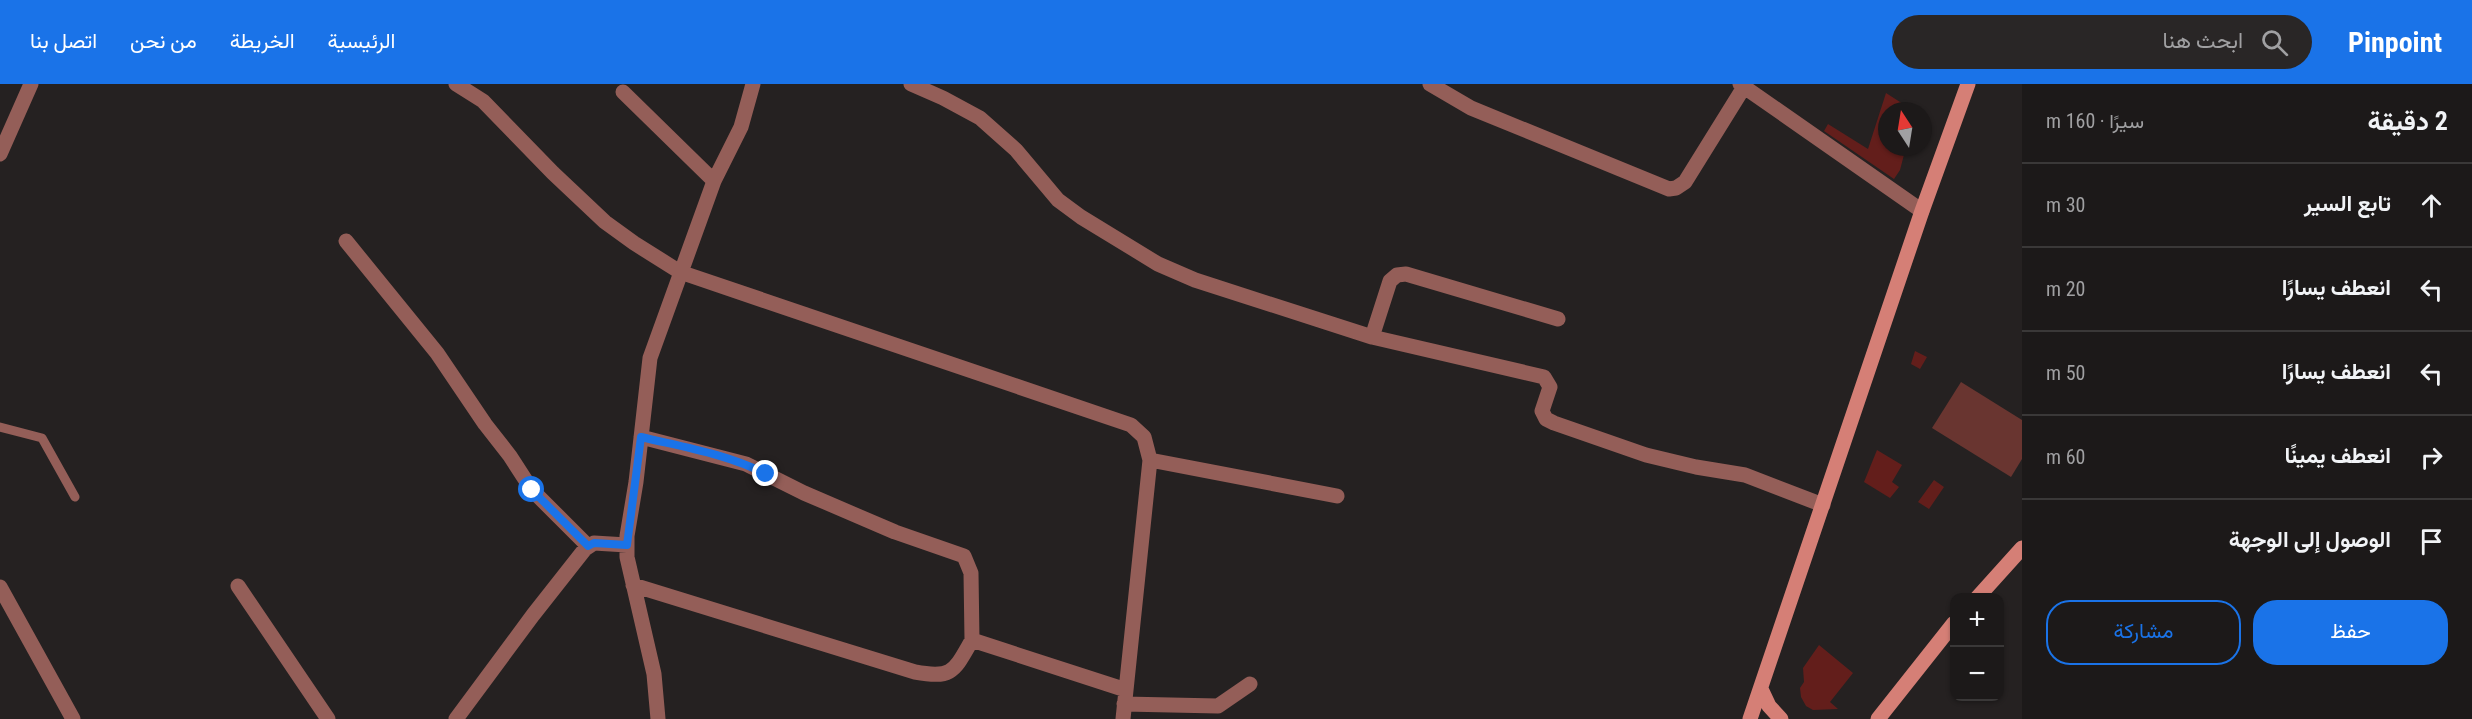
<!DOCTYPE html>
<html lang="ar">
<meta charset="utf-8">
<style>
body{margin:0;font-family:"Roboto Condensed",Vazirmatn,sans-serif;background:#292626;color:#f1f3f6;direction:rtl}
.controls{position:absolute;right:18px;bottom:18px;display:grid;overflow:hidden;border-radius:12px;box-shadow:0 2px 4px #0004}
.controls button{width:54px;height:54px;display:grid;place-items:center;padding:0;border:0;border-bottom:2px solid #3a3838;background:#1c1919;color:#f1f3f6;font:30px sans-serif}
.compass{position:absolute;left:1878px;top:18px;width:54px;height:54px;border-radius:50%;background:#1c1919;box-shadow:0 2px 4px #0004;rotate:348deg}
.stop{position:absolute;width:18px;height:18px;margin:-14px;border:4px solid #1a73e8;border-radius:50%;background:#fff}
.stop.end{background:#1a73e8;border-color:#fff;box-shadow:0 2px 6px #0008}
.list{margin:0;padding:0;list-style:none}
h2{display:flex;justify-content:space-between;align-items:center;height:78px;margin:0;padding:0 24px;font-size:26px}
h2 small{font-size:20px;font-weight:400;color:#a0a0a2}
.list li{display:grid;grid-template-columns:39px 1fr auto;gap:18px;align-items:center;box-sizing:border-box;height:84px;padding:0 24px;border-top:2px solid #3a3838}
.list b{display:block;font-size:22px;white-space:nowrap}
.list em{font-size:20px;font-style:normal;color:#a0a0a2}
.actions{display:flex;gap:12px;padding:18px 24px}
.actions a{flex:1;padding:14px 0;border:2px solid #1a73e8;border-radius:24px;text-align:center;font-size:21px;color:#1a73e8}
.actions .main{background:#1a73e8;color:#fff}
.icon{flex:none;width:33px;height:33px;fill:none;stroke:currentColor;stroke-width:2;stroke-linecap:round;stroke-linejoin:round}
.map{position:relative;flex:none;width:2022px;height:635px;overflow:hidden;direction:ltr}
header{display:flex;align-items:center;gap:36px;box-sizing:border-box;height:84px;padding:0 30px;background:#1a73e8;color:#fff}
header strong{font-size:28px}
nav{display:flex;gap:33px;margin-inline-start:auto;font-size:21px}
.search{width:420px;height:54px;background:#292626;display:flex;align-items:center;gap:15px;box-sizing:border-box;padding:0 21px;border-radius:33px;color:#a0a0a2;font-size:22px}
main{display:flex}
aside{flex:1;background:#1c1919}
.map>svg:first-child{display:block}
.green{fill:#693530}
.building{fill:#631e1b}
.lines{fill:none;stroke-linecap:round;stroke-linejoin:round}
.lane{stroke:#945e58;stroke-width:9}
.street{stroke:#945e58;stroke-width:15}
.secondary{stroke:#d57f76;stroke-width:15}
.route{stroke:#1a73e8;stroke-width:8}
</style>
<header>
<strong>Pinpoint</strong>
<div class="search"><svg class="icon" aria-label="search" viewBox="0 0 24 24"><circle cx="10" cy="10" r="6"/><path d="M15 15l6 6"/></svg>ابحث هنا</div>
<nav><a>الرئيسية</a><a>الخريطة</a><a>من نحن</a><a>اتصل بنا</a></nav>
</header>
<main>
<aside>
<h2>2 دقيقة<small>سيرًا · 160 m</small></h2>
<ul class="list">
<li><svg class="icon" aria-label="ahead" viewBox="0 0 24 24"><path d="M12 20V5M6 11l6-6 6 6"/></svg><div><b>تابع السير</b></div><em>30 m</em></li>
<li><svg class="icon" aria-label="left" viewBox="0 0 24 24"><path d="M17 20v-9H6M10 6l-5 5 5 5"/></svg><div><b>انعطف يسارًا</b></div><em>20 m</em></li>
<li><svg class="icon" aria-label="left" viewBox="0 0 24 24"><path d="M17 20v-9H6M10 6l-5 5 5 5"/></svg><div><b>انعطف يسارًا</b></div><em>50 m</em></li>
<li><svg class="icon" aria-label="right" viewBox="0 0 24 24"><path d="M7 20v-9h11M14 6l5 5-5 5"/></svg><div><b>انعطف يمينًا</b></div><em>60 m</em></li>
<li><svg class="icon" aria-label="arrive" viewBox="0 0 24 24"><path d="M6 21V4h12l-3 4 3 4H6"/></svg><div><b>الوصول إلى الوجهة</b></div></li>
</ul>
<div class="actions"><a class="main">حفظ</a><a>مشاركة</a></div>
</aside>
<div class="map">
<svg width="2022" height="635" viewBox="0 0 2022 635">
<rect width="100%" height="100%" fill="#252121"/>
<path class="green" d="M1961 298 2022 336V375L2011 393 1932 344Z"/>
<path class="building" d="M1886 9 1914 27H1887V63H1906L1900 86 1894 95 1824 47 1828 40 1868 65Z
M1915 267 1927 273 1920 285 1911 280Z
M1877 366 1902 381 1892 398 1899 403 1890 414 1864 398Z
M1934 396 1944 403 1929 425 1918 418Z
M1819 561 1853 589 1830 618 1838 625 1813 626 1806 622 1801 613 1800 604 1804 598 1803 584Z"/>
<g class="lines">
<path class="lane" d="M0 343 42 354 75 413"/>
<path class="street" d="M456 0 483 17 553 89 605 138 634 159 680 188 1131 341 1144 353 1150 376 1123 635
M911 0 943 14 980 34 1016 66 1058 116 1081 133 1158 180 1195 196 1372 253 1544 293 1550 303 1542 327 1546 335 1554 339 1646 371 1696 383 1745 391 1823 421
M1430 0 1471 24 1669 105 1676 104 1685 98 1744 3
M1740 0 1922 127
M623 8 714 97
M0 70 31 0
M346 157 437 269 485 340 510 372 532 406 588 462
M1372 253 1390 197 1397 191 1406 190 1558 235
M641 353 746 380 804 409 895 448 964 472 971 489 972 556
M1150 376 1337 412
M633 501 915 588C953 595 954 587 972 556L1126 606
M238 502 328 635
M0 503 73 635
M1124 620 1218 622 1250 600
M456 635 533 531 585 465 594 459 627 461
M658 635 654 590 627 473V452L636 398 650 274 714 97 741 43 753 0"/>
<path class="secondary" d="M1977 514 2022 464
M1761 605 1769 622 1781 635
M1750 635 1922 127 1968 0
M1878 635 1954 539"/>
</g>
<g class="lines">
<path class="route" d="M532 406 588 462 594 459 627 461 641 353C683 363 727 370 766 390"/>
</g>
</svg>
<div class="controls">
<button>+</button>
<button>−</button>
</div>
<svg class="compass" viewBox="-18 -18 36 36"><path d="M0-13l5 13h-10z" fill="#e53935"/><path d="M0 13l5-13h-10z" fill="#a0a0a2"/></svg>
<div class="stop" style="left:532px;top:406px"></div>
<div class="stop end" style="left:766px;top:390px"></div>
</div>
</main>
